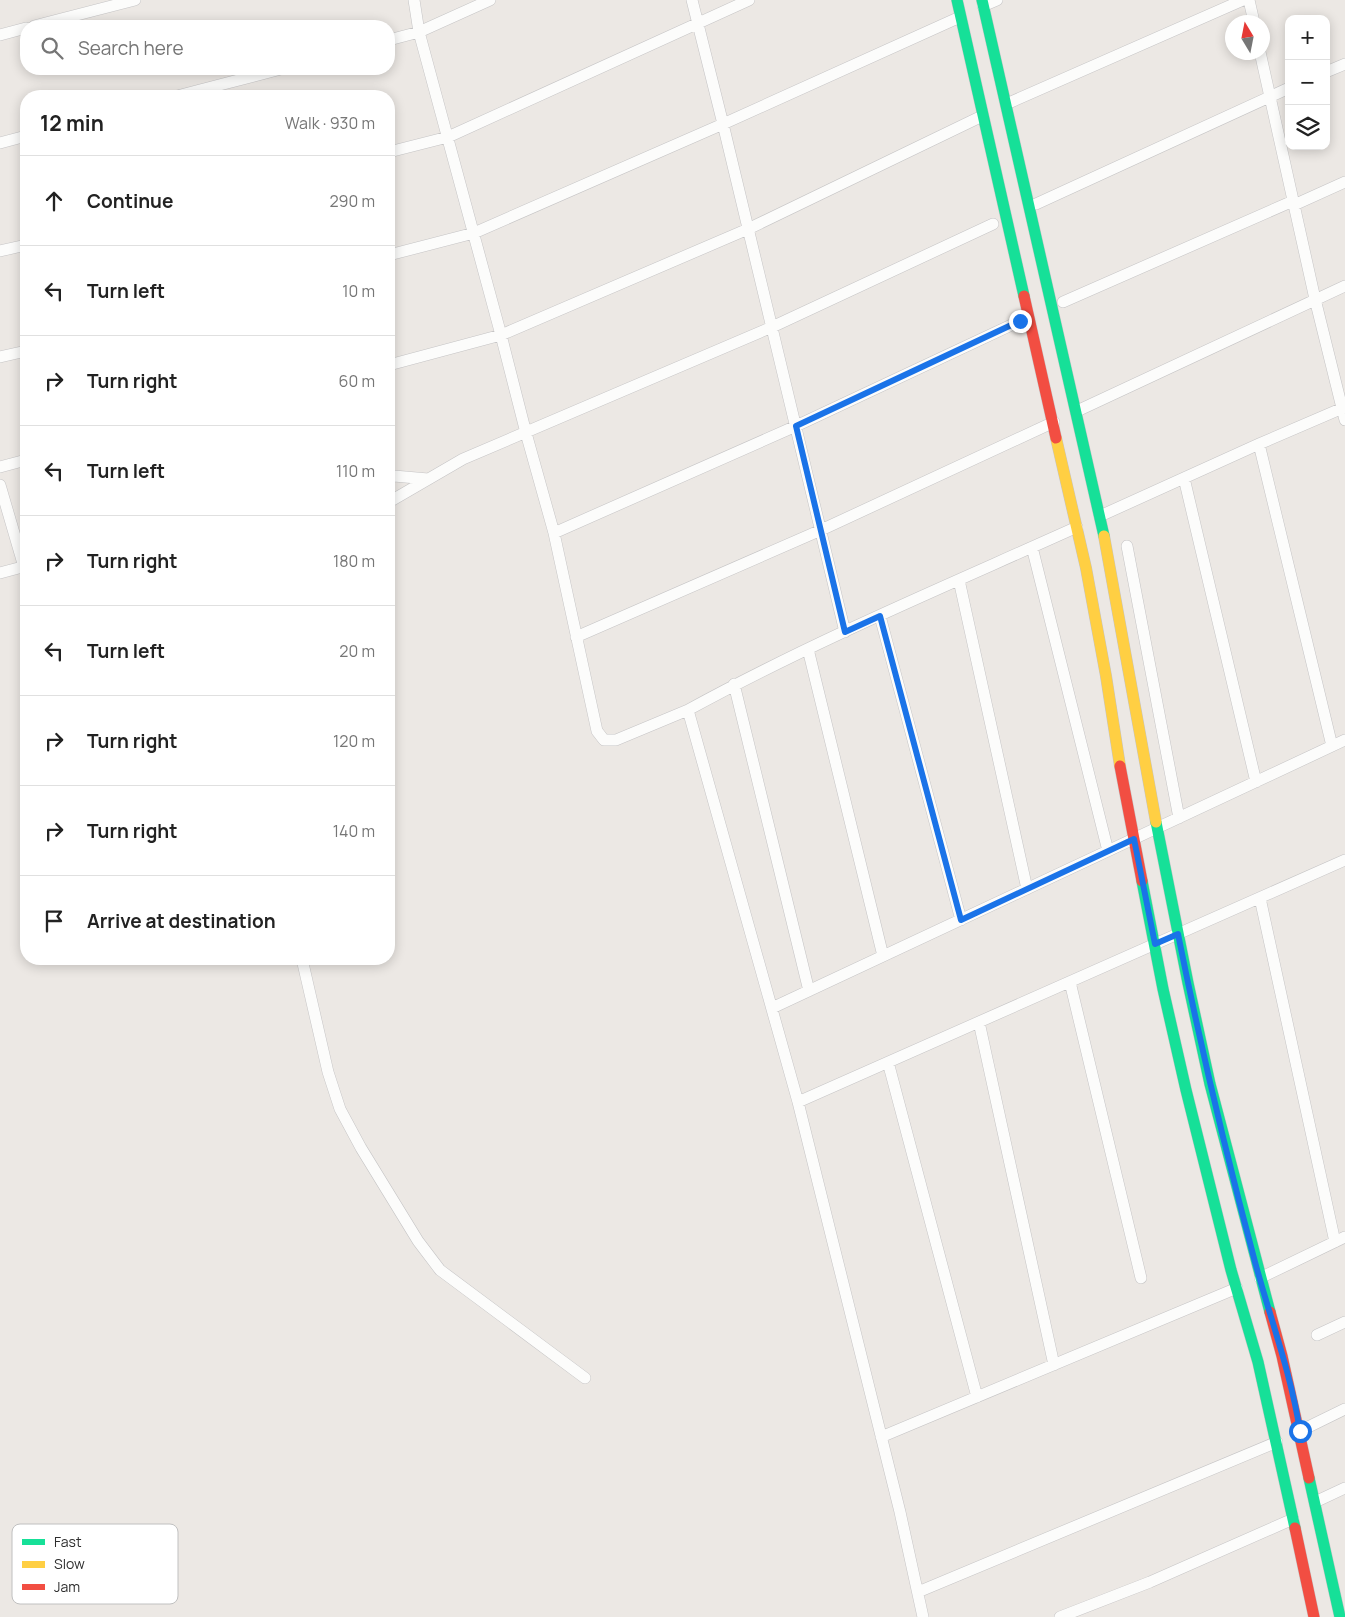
<!DOCTYPE html>
<meta charset="utf-8">
<style>
body{margin:0;font-family:Manrope,sans-serif;background:#f2f2f2;color:#222}
.controls{position:absolute;right:15px;top:15px;display:grid;overflow:hidden;border-radius:10px;box-shadow:0 2px 12px #0003}
.controls button{width:45px;height:45px;display:grid;place-items:center;padding:0;border:0;border-bottom:1px solid #e0e0e0;background:#fff;color:#222;font:25px sans-serif}
.compass{position:absolute;left:1225px;top:15px;width:45px;height:45px;border-radius:50%;background:#fff;box-shadow:0 2px 12px #0003;rotate:350deg}
.stop{position:absolute;width:15px;height:15px;margin:-11px;border:4px solid #1a73e8;border-radius:50%;background:#fff}
.stop.end{background:#1a73e8;border-color:#fff;box-shadow:0 1px 5px #0008}
.list{margin:0;padding:0;list-style:none}
h2{display:flex;justify-content:space-between;align-items:center;height:65px;margin:0;padding:0 20px;font-size:21px}
h2 small{font-size:16px;font-weight:400;color:#767676}
.list li{display:grid;grid-template-columns:32px 1fr auto;gap:15px;align-items:center;box-sizing:border-box;height:90px;padding:0 20px;border-top:1px solid #e0e0e0}
.list b{display:block;font-size:19px;white-space:nowrap}
.list em{font-size:16px;font-style:normal;color:#767676}
.icon{flex:none;width:28px;height:28px;fill:none;stroke:currentColor;stroke-width:2;stroke-linecap:round;stroke-linejoin:round}
.map{position:relative;flex:none;width:1345px;height:1617px;overflow:hidden}
.search{position:absolute;background:#fff;box-shadow:0 2px 12px #0003;left:20px;top:20px;width:375px;height:55px;display:flex;align-items:center;gap:12px;box-sizing:border-box;padding:0 18px;border-radius:20px;color:#767676;font-size:19px}
.panel{position:absolute;background:#fff;box-shadow:0 2px 12px #0003;left:20px;top:90px;width:375px;height:875px;border-radius:20px}
.map>svg:first-child{display:block}
.lines{fill:none;stroke-linecap:round;stroke-linejoin:round}
.street-casing{stroke:#c5c4c5;stroke-width:12}
.fast-casing{stroke:#c5c4c5;stroke-width:12}
.slow-casing{stroke:#c5c4c5;stroke-width:12}
.jam-casing{stroke:#c5c4c5;stroke-width:12}
.street{stroke:#fcfcfb;stroke-width:11}
.fast{stroke:#16e098;stroke-width:11}
.slow{stroke:#ffcf43;stroke-width:11}
.jam{stroke:#f24e42;stroke-width:11}
.route{stroke:#1a73e8;stroke-width:6}
.key{fill:#fff;stroke:#c0c0c0;stroke-width:1}
.key-label{font-size:14px;fill:#2e2e2e}
</style>
<div class="map">
<svg width="1345" height="1617" viewBox="0 0 1345 1617">
<rect width="100%" height="100%" fill="#ece8e4"/>
<g class="lines">
<defs>
<path id="street" d="M414 0 419 32 501 335 526 433 554 533 597 731 604 740H616L688 710
M692 0 723 124 845 632
M1249 0 1254 22
M983 6 997 0
M34 26 135 0
M0 35 26 28
M389 40 419 32 490 0
M1260 52 1315 299 1345 420
M1326 72 1345 64
M177 96 281 69
M1011 102 1243 0
M0 143 26 136
M389 152 448 137 749 0
M1036 204 1289 88
M1294 205 1345 182
M0 251 26 245
M389 255 474 233 723 124 960 17
M1063 302 1293 201
M0 357 26 351
M389 365 501 335 748 229 978 118
M1077 411 1345 286
M1259 444 1332 746
M0 467 26 460
M389 477 394 476 428 479
M1184 478 1256 782
M0 485 24 567
M389 502 463 459 772 327 993 224
M1100 516 1259 444 1345 407
M554 533 796 426 1020 321
M1127 546 1179 818
M1032 547 1108 851
M0 573 26 566
M959 580 1027 889
M880 616 961 920
M576 637 821 530 1054 422
M808 649 883 956
M734 684 809 991
M1260 898 1335 1242
M302 959 328 1072 340 1109 361 1148 418 1241 440 1270 585 1378
M1070 982 1141 1278
M772 1008 1345 740
M979 1022 1054 1365
M888 1062 977 1397
M798 1102 1345 860
M1260 1278 1345 1237
M1317 1335 1345 1322
M1300 1431 1345 1409
M881 1437 1237 1288
M1315 1502 1345 1488
M918 1592 1277 1442
M923 1617 900 1512 798 1102 688 710C814 641 946 586 1077 527
M1060 1617 1150 1582 1293 1519"/>
<path id="fast" d="M957 0 1024 296
M982 0 1104 536
M1156 822 1188 983 1210 1084 1270 1312
M1142 881 1163 989 1186 1090 1231 1270 1258 1362 1295 1528
M1309 1478 1340 1617"/>
<path id="slow" d="M1056 438 1086 568 1106 676 1120 766
M1104 536 1156 822"/>
<path id="jam" d="M1024 296 1056 438
M1120 766 1142 881
M1270 1312 1282 1356 1309 1478
M1295 1528 1314 1617"/>
</defs>
<use href="#street" class="street-casing"/>
<use href="#fast" class="fast-casing"/>
<use href="#slow" class="slow-casing"/>
<use href="#jam" class="jam-casing"/>
<use href="#street" class="street"/>
<use href="#fast" class="fast"/>
<use href="#slow" class="slow"/>
<use href="#jam" class="jam"/>
</g>
<g class="lines">
<path class="route" d="M1020 321 796 426 845 632 880 616 961 920 1134 839 1155 944 1178 934C1200 1044 1226 1154 1255 1262 1270 1318 1291 1373 1300 1431"/>
</g>
<rect x="12" y="1524" width="166" height="80" rx="8" class="key"/>
<rect x="22" y="1539" width="23" height="6" fill="#16e098"/>
<rect x="22" y="1561" width="23" height="7" fill="#ffcf43"/>
<rect x="22" y="1584" width="23" height="6" fill="#f24e42"/>
<g class="key-label">
<text x="54" y="1547">Fast</text>
<text x="54" y="1569">Slow</text>
<text x="54" y="1592">Jam</text>
</g>
</svg>
<div class="controls">
<button>+</button>
<button>−</button>
<button><svg class="icon" aria-label="layers" viewBox="0 0 24 24"><path d="M12 4l9 5-9 5-9-5zM3 14l9 5 9-5"/></svg></button>
</div>
<svg class="compass" viewBox="-18 -18 36 36"><path d="M0-13l5 13h-10z" fill="#e53935"/><path d="M0 13l5-13h-10z" fill="#767676"/></svg>
<div class="stop" style="left:1300px;top:1431px"></div>
<div class="stop end" style="left:1020px;top:321px"></div>
<div class="search"><svg class="icon" aria-label="search" viewBox="0 0 24 24"><circle cx="10" cy="10" r="6"/><path d="M15 15l6 6"/></svg>Search here</div>
<section class="panel">
<h2>12 min<small>Walk · 930 m</small></h2>
<ul class="list">
<li><svg class="icon" aria-label="ahead" viewBox="0 0 24 24"><path d="M12 20V5M6 11l6-6 6 6"/></svg><div><b>Continue</b></div><em>290 m</em></li>
<li><svg class="icon" aria-label="left" viewBox="0 0 24 24"><path d="M17 20v-9H6M10 6l-5 5 5 5"/></svg><div><b>Turn left</b></div><em>10 m</em></li>
<li><svg class="icon" aria-label="right" viewBox="0 0 24 24"><path d="M7 20v-9h11M14 6l5 5-5 5"/></svg><div><b>Turn right</b></div><em>60 m</em></li>
<li><svg class="icon" aria-label="left" viewBox="0 0 24 24"><path d="M17 20v-9H6M10 6l-5 5 5 5"/></svg><div><b>Turn left</b></div><em>110 m</em></li>
<li><svg class="icon" aria-label="right" viewBox="0 0 24 24"><path d="M7 20v-9h11M14 6l5 5-5 5"/></svg><div><b>Turn right</b></div><em>180 m</em></li>
<li><svg class="icon" aria-label="left" viewBox="0 0 24 24"><path d="M17 20v-9H6M10 6l-5 5 5 5"/></svg><div><b>Turn left</b></div><em>20 m</em></li>
<li><svg class="icon" aria-label="right" viewBox="0 0 24 24"><path d="M7 20v-9h11M14 6l5 5-5 5"/></svg><div><b>Turn right</b></div><em>120 m</em></li>
<li><svg class="icon" aria-label="right" viewBox="0 0 24 24"><path d="M7 20v-9h11M14 6l5 5-5 5"/></svg><div><b>Turn right</b></div><em>140 m</em></li>
<li><svg class="icon" aria-label="arrive" viewBox="0 0 24 24"><path d="M6 21V4h12l-3 4 3 4H6"/></svg><div><b>Arrive at destination</b></div></li>
</ul>
</section>
</div>
